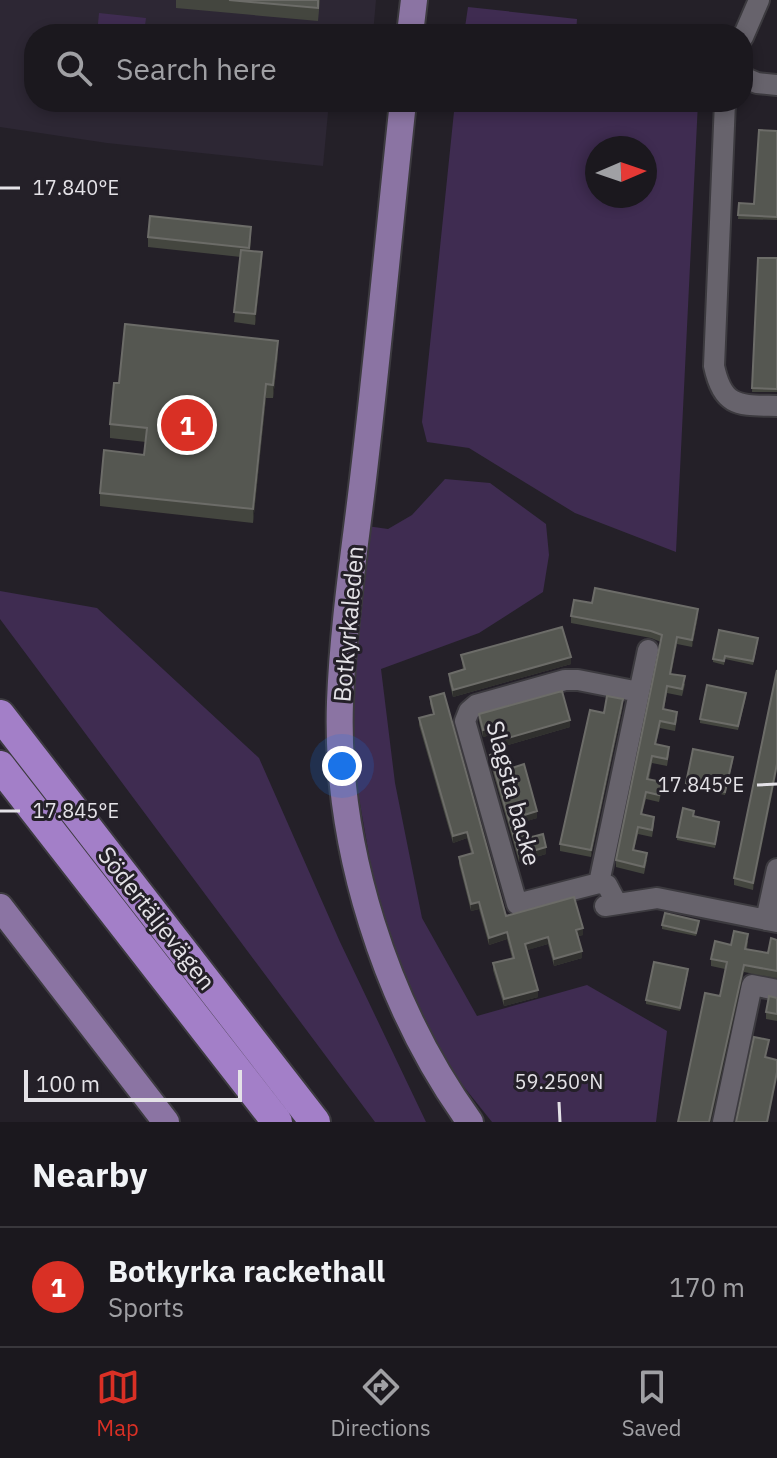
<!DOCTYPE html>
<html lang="en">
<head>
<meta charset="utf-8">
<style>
	body { margin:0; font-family:"IBM Plex Sans",sans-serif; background:#28252b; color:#f1f3f6 }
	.compass { position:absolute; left:585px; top:136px; width:72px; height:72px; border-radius:50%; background:#1b181e; box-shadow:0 4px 12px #0003; rotate:88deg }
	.scale { position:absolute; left:24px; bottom:20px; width:218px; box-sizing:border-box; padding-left:8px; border:4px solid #e4e2e7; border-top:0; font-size:22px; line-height:28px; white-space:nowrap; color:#e4e2e7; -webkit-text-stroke:6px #242028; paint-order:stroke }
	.you { position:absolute; left:342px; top:766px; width:28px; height:28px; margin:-20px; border:6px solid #fff; border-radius:50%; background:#1a73e8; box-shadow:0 0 0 12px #1a73e833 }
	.badge { display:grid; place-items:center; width:52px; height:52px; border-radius:50%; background:#d93025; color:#fff; font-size:26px; font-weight:700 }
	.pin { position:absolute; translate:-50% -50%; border:4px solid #fff; box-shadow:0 2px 8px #0006 }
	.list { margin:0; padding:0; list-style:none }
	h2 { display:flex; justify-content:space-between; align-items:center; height:104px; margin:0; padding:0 32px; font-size:34px }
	h2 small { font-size:26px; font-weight:400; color:#a0a0a4 }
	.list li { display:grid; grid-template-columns:52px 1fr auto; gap:24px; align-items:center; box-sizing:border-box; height:120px; padding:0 32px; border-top:2px solid #39373c }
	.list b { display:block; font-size:30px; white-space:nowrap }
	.list p { margin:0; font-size:26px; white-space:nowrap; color:#a0a0a4 }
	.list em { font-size:26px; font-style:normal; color:#a0a0a4 }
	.icon { flex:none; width:44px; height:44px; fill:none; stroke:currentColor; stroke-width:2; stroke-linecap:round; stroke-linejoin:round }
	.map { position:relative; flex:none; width:777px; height:1122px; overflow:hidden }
	.search { position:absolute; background:#1b181e; box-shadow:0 4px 12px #0003; left:24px; right:24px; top:24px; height:88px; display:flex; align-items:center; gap:20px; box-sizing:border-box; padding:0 28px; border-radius:32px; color:#a0a0a4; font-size:30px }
	.sheet { height:224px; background:#1b181e }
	nav { display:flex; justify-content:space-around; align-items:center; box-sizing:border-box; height:112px; border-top:2px solid #39373c; background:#1b181e; font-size:22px; color:#a0a0a4 }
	nav a { display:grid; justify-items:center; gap:4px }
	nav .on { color:#d93025 }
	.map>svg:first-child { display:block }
	.built { fill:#2d2734 }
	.green { fill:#3f2c51; fill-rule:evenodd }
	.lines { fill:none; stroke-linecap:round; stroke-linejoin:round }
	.minor-casing { stroke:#3c3a3f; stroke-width:24 }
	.major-casing { stroke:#3c3a3f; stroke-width:30 }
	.highway-casing { stroke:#3c3a3f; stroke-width:34 }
	.minor { stroke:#67636c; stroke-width:20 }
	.major { stroke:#8b74a3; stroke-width:26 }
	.highway { stroke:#a37fc8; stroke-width:30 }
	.wall { fill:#44463f }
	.shaded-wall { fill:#30302e }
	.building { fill:#555751; stroke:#6c6c68; stroke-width:2 }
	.ticks { fill:none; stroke:#e4e2e7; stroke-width:3 }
	.labels { text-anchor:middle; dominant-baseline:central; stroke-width:6; stroke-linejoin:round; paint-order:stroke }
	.street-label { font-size:24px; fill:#e4e2e7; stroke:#242028 }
	.ticks-label { font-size:20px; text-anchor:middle; fill:#e4e2e7; stroke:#242028; stroke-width:6; stroke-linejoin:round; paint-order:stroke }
</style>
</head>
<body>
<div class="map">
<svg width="777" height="1122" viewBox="0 0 777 1122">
	<rect width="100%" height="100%" fill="#242028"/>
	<path class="built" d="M0 0H376L373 34H34V102H329L323 166 107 143 0 127Z"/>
	<path class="green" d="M468 7 577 19 576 34H464Z
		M99 13 146 18 144 34H97Z
		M455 102H698L676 552 575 513 469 448 427 442 422 422ZM645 148V196H597V148Z
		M445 479 490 483 546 524 549 555 543 592 479 633 381 669 395 783 422 918 477 1016 587 985 667 1031 656 1122H492L444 1062 393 948 373 878 355 775 351 659 367 526 388 529 412 515Z
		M0 591 97 608 259 758 340 942 426 1122H375L0 619Z"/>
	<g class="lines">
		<defs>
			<path id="minor" d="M743 37 759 0
				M743 77 757 83 777 85
				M725 102 714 366C723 408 739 405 777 406
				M599 883 648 650
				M617 904 607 885 599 883 517 904 465 721 469 711 476 705 565 680H578L639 692
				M605 906 657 898 777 922
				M766 920 777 869
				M723 1122 752 985 777 990"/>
			<path id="major" d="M410 34 414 0
				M403 102C390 222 379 342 365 462 356 542 343 621 340 702 335 846 386 1006 470 1122
				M0 907 166 1122"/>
			<path id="highway" d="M0 715 315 1122
				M0 766 277 1122"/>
		</defs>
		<use href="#minor" class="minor-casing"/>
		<use href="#major" class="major-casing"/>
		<use href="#highway" class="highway-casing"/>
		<use href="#minor" class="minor"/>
		<use href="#major" class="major"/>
		<use href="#highway" class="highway"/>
	</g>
	<path class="wall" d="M176 0H320L318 21 176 8Z
		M777 131V220L738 219 739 203 754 204Z
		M148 237H251L250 251 262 262 255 325 234 322 241 257 148 247Z
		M758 258H777V392H752Z
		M278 355 273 398H266L253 523 100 506V493L144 455 146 442 110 438V424L119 383Z
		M592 603 698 616 692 647 677 644 671 674 685 684 682 696 667 693 664 709 677 719 675 731 660 728 656 744 669 754 667 766 652 763 649 779 662 789 659 802 646 799 642 814 654 824 652 837 638 834 634 850 647 860 644 874 616 867V860L661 642 651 638 571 623V616Z
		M758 641 753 665 725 659 724 665 713 662V659Z
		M461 655 571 664 453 697 449 681V674L463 670Z
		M777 670 753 890 734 885V878Z
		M430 697 506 916 583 935 578 936 582 958 554 966 548 944 527 950 538 997 504 1006 493 970V963L512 958 507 939 489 945 479 909 471 911 459 864V857L471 853 467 838 453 843 419 725V718L433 714 430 704Z
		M746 697 738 730 700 723V719Z
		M623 706 591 857 560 851V844L604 713Z
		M479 714 570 727 498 748 494 734 483 737 479 721Z
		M490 755 509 769 537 818 523 822 528 838 546 854 519 862 490 762Z
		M733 761 725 795 686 787V783Z
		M693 816 719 825 715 848 677 840V837Z
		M699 924 696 936 662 929V925Z
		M777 940V978L744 972 720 996 725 969 711 966V959L731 945 748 941 747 949 768 953Z
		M688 973 680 1011 646 1004V1000Z
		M777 998V1021L766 1019V1012Z"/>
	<path class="shaded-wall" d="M262 252V262L255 325V314Z
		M278 341V355L273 398V385Z
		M266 384V398L253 523V509Z
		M698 609V616L692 647V640Z
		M677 637V644L670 681V674Z
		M571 657V664L453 697V690Z
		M623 699V706L591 857V850Z
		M570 720V727L498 748V741Z
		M494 727V734L483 737V730Z
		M777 764V771L753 890V883Z
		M537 811V818L521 823V816Z
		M467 832V838L453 843V836Z
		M546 847V854L519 862V855Z
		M479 902V909L471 911V904Z
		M583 928V935L576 937V930Z
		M507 932V939L489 945V938Z
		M548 937V944L525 951V944Z
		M582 951V958L554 966V959Z
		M744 965V972L711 1122H709Z
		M538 990V997L504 1006V999Z
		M777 1072V1079L768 1122H767Z"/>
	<path class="building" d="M229 0H318V8Z
		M759 130 777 131V217L738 215 739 203 754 204Z
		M150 216 251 227 249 248 148 237Z
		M241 250 262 252 255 314 234 312Z
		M758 258H777V389L752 388Z
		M125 324 278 341 273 385 266 384 253 509 100 493 104 450 144 455 147 428 110 424 114 383H119Z
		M595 588 698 609 692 640 677 637 670 674 685 676 682 689 667 686 663 709 677 712 675 724 660 721 655 744 669 747 667 759 652 756 647 779 662 782 659 795 646 792 641 814 654 817 652 830 638 827 633 850 647 853 644 867 616 860 662 635 651 631 571 616 574 600 592 603Z
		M562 627 571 657 453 690 449 674 465 669 461 655Z
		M719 630 758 638 753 661 725 656 724 661 713 659Z
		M777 670V764L753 883 734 878Z
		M707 685 746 693 738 726 700 719Z
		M562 691 570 720 498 741 494 727 483 730 479 714Z
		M444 693 506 916 574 897 583 928 576 930 582 951 554 959 548 937 525 944 538 990 504 999 493 963 514 958 507 932 489 938 479 902 471 904 459 857 473 853 467 832 453 836 419 718 434 714 430 697Z
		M607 696 623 699 591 850 560 844 590 710 604 713Z
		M693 749 733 757 725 792 686 783Z
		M503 751 509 769 524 764 537 811 521 816 528 838 543 834 546 847 519 855 490 755Z
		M683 808 694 811 693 816 719 822 715 844 677 837Z
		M665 913 699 921 696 933 662 925Z
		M734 931 748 934 745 949 768 953 771 938 777 940V971L744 965 709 1122H678L705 993 720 996 727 962 711 959 715 941 731 945Z
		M654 962 688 969 680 1008 646 1000Z
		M769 996 777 998V1014L766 1012Z
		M754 1037 769 1040 765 1057 777 1060V1072L767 1122H736Z"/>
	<path class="ticks" d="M0 188H20M757 785 777 784M0 811H20M559 1102 560 1122"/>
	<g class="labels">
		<g class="street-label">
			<text transform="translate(348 624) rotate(-85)">Botkyrkaleden</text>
			<text transform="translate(514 793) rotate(75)">Slagsta backe</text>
			<text transform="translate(157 918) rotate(52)">Södertäljevägen</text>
		</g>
	</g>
	<g class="ticks-label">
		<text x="76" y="195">17.840°E</text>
		<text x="701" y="792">17.845°E</text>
		<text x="76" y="818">17.845°E</text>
		<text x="559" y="1089">59.250°N</text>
	</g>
</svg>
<svg class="compass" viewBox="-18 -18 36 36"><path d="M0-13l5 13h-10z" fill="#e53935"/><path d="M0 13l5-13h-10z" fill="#a0a0a4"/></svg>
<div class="scale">100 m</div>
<div class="you"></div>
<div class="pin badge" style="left:187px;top:425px">1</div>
<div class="search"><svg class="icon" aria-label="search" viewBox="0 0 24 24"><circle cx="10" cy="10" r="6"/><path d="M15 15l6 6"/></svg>Search here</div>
</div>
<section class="sheet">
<h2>Nearby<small></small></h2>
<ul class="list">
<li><span class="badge">1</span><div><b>Botkyrka rackethall</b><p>Sports</p></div><em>170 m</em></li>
</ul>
</section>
<nav>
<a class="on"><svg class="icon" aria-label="map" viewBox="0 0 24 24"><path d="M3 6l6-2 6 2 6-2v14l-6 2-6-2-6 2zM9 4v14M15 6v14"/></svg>Map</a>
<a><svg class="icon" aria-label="directions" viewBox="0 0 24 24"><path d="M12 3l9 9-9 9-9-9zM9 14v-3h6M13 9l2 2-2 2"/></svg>Directions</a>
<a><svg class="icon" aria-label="saved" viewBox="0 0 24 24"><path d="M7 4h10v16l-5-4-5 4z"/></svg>Saved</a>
</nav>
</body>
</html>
